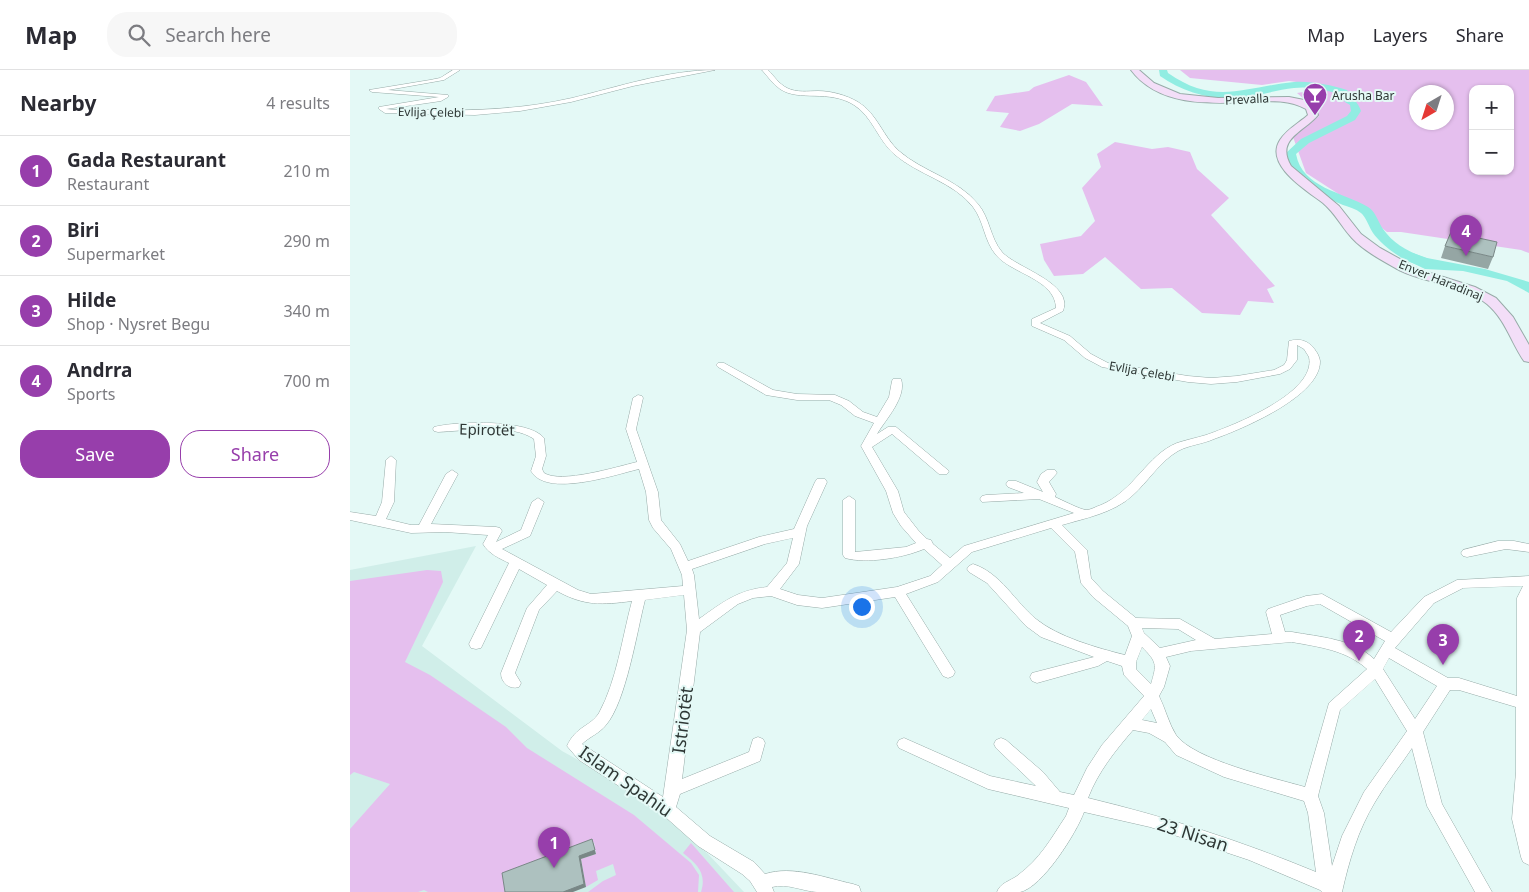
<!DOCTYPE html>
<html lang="en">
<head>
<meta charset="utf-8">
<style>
	body { margin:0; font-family:"Noto Sans",sans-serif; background:#f7f7f7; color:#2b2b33 }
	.controls { position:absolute; right:15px; top:15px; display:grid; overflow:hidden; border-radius:10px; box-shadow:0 1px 4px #0004 }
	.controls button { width:45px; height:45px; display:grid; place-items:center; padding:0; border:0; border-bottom:1px solid #e1e1e2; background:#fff; color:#2b2b33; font:25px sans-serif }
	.compass { position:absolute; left:1059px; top:15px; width:45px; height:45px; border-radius:50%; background:#fff; box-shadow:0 1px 4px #0004; rotate:219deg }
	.you { position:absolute; left:511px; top:536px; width:18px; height:18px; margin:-12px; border:4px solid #fff; border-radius:50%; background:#1a73e8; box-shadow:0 0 0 8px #1a73e833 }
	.badge { display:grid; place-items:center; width:32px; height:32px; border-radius:50%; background:#973eab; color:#fff; font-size:16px; font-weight:700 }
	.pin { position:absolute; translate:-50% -41px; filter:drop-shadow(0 1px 2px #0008) }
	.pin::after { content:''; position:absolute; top:26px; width:18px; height:15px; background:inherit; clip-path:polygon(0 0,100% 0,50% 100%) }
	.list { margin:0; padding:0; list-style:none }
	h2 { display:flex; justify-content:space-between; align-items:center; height:65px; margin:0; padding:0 20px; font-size:21px }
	h2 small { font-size:16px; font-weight:400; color:#7c7c81 }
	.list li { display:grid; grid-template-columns:32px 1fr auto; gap:15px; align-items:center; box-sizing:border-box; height:70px; padding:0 20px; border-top:1px solid #e1e1e2 }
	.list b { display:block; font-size:19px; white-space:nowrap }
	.list p { margin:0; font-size:16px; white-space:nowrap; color:#7c7c81 }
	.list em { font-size:16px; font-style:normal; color:#7c7c81 }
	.actions { display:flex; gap:10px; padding:15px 20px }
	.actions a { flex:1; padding:11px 0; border:1px solid #973eab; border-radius:20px; text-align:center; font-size:18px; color:#973eab }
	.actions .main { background:#973eab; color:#fff }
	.icon { flex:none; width:28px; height:28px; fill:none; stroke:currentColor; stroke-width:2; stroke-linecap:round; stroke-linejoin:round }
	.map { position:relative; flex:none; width:1179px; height:822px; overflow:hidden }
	header { display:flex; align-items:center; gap:30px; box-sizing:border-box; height:70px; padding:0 25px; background:#fff; border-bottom:1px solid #e1e1e2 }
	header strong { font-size:24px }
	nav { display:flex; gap:28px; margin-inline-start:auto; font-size:18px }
	.search { width:350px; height:45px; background:#f7f7f7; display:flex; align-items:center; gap:12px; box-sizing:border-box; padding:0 18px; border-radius:20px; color:#7c7c81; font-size:19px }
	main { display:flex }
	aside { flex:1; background:#fff }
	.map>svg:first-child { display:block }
	.built { fill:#d0eee9 }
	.green { fill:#e5bfee; fill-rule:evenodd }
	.water { fill:#91ede2 }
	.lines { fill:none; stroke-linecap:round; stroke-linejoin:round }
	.river { fill:#91ede2; fill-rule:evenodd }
	.street-casing { stroke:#97aba8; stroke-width:1 }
	.secondary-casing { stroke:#97aba8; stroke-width:2 }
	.street { fill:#fff; fill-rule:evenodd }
	.secondary { fill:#f3def8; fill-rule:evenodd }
	.wall { fill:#95a6a4 }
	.shaded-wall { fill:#798786 }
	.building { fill:#adc1bf; stroke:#798786 }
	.labels { text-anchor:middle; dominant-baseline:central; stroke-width:4; stroke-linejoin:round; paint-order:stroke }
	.far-poi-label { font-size:12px; fill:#2e3735; stroke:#e4f9f6; text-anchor:start }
	.far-street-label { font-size:12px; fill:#2e3735; stroke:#e4f9f6 }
	.street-label { font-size:15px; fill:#2e3735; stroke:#e4f9f6 }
	.near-street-label { font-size:18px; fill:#2e3735; stroke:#e4f9f6 }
</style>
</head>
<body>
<header>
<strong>Map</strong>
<div class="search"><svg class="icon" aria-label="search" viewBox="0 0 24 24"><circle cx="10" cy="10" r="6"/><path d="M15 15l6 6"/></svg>Search here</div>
<nav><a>Map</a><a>Layers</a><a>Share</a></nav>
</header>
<main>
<aside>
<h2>Nearby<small>4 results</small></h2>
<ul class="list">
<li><span class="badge">1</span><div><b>Gada Restaurant</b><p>Restaurant</p></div><em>210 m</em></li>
<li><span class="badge">2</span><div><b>Biri</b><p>Supermarket</p></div><em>290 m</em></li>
<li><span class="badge">3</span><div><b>Hilde</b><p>Shop · Nysret Begu</p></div><em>340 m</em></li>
<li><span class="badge">4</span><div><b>Andrra</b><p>Sports</p></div><em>700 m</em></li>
</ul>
<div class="actions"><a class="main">Save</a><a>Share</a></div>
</aside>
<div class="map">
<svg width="1179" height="822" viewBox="0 0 1179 822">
	<rect width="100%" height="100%" fill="#e4f9f6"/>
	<path class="built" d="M126 476 72 576 212 681 293 726 358 784 394 822H0V500Z"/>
	<path class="green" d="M830 0H1179V183L1171 180 1051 162H1037L987 123 956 103 943 67 969 46 961 35 947 23 984 17 939 11 912 15 840 8ZM1123 19H1160V101H1123ZM1066 22H1096V52H1066Z
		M719 5 736 12 753 36 722 34 689 54 670 61 650 57 659 43 636 41 645 26 679 21 684 17Z
		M765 72 802 79 818 77 840 82 847 99 879 128 861 145 925 216 917 219 924 233 898 231 890 245 852 243 822 218 791 219 755 187 733 204 704 206 694 190 690 174 731 166 745 151 732 118 751 97 747 84Z
		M77 500 91 501 93 512 55 592 80 605 156 657 177 678 284 745 341 793 349 805 348 822H238L253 811 266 805 263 794 246 801 248 810 236 817 231 789 246 784 244 772 155 822H78L74 820 68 822H0V759L40 714 4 702 0 705V511Z
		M341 773 384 822H351C357 803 347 794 333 783Z"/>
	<path class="water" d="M1063 183 1077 188 1135 199 1179 212V223L1157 211 1113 201 1075 199 1050 187Z"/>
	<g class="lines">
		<path class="river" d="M809 0H817L818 3C865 36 894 17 944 12 962 11 980 15 997 20 1002 28 1008 32 1011 41L1005 50 959 73 946 84C952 118 993 122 1018 137 1026 142 1028 152 1033 159 1045 176 1063 184 1082 190L1083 193 1082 196C1063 200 1033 177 1023 163 1019 157 1016 147 1011 143 1006 139 999 137 993 135 969 125 940 112 936 83L951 69 997 46 1001 41 1000 35 995 32 990 24C975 20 960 16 944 18 926 20 908 26 891 28 862 31 833 22 810 6Z"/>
		<defs>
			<path id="street" d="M103 0H110L94 10 38 20 98 25V27L91 31 36 39C49 41 64 40 78 40 126 41 174 39 222 28 268 17 318 0 365 0L283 16 221 32 170 41 125 45 35 43 29 39V37L89 27 22 22 19 20 80 10 90 8Z
				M412 0H418C424 6 429 14 437 18 447 23 458 21 468 21 481 21 496 25 508 32 527 43 533 67 549 81 573 102 608 109 628 134 640 148 640 168 652 182 666 198 724 213 713 241L690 253 720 266 741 284 758 293 838 306 861 308 887 306 924 300 934 295 937 290 939 271C944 270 948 269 954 271 961 273 969 283 970 291 971 326 892 359 864 369 853 374 839 375 828 381 809 392 798 412 782 426 763 443 736 448 712 455L737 480 741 508 753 521 786 548 830 549 865 569 922 564 916 542 918 539 956 526 972 524 1041 562 1074 527 1107 510 1179 506V795L1173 792 1171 787 1162 749 1166 702V637L1109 620H1100L1073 662 1092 734 1142 822H1125L1077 736 1062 678C1050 696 1036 713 1025 732 1008 760 999 791 992 822H972L970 820 899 790 800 757 734 742C727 762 692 818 670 822 663 822 654 822 647 822 650 813 660 811 667 806 691 788 700 770 716 746L719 738 638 719 549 678 547 674 549 670 554 668 640 706 686 716 646 678 644 674 646 670 651 668 656 670 693 702 710 722 724 725 737 698 752 675 794 626 774 605 772 596 757 591 748 596 687 613 682 611 680 607 682 603 744 587 691 567 676 556 637 513 619 502 617 499 619 496 623 494C651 503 665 532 686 549 708 567 747 578 775 585L782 566 778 556 743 527 731 513 725 482 701 458 622 482 588 512 556 524 605 602 603 606 598 608 593 606 545 527 472 538 447 535 421 526 403 528 388 534 350 562 332 709 399 682 403 669 408 667 413 669 415 673 410 691 330 724 326 737 360 766 404 792 415 804C443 795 475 808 503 814L509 816 511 822C497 822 481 822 467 822 452 821 437 813 422 817L424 822H407L400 811 392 804 348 776 312 744 229 690 217 676C226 656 240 657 249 643 267 610 272 568 282 531 252 535 234 536 207 521L189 540 165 603 171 613 169 617C160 620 151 613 151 603L177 538 197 515 169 499 131 578 126 579 121 578 119 574 159 493C149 488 139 484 133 474L138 465 95 462 61 463 0 450V442L26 446 32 432 36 390 41 386 46 390 44 432 36 449 61 455H69L96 404 102 400 108 404 81 454 146 457 150 458 152 461 146 472 171 460 182 432 188 428 194 432 180 466 152 479 228 520 241 524 333 516 332 505 321 479 303 458 299 450 296 422 289 399C264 405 196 428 181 401L186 386 184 369C161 353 115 361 88 362L84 361 83 359 84 357C107 351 179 349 194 368L196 386 192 399 194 403C211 414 266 397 287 392L276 359 283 328 288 325 292 326 293 328 286 359 308 422 311 450 330 474 338 491 409 467 444 459 465 412 467 409H475L477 412 457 456 449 494 430 519 448 525 472 528 547 517 580 506 592 495 574 479C553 488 516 494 495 488L493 485V430L499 426 505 430V482L556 477 566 473 551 456 543 443 536 421 511 376 524 353 505 346 491 335 479 330H447L416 325 368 297 366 295 368 293H374L423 320 447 324 485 325 499 331 513 342 527 347 539 327 542 311 543 309H551C557 327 536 349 527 364L538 357H546L599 401 597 404H589L542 364 522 377 548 421 554 442 568 460 577 469 581 470 583 474 600 488 614 476 724 443 689 429 632 432 630 429 632 426 636 425 674 423 658 417 656 414 658 411H666L693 422 687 412 691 404 697 400H705L707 403 699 412 706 424 705 427C712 430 729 439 736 440 741 440 747 436 751 435 784 421 797 385 827 373 836 370 846 368 856 365 882 356 967 323 959 287L954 279 947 275V290L940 299 930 304 887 312 861 314 838 312 752 297 735 288 714 270 682 256V249L706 238C705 209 662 204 646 185 634 171 634 151 623 137 604 112 568 105 544 84 528 70 522 46 504 35 479 19 449 32 430 19 423 14 418 7 412 0ZM443 468 437 493 417 517C388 520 373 532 349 549L344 505 342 499 415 474ZM1173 516 1167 528V626L1109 608H1098L1045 578 1084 533 1113 518ZM334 525 337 560 313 727 232 674C239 667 250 663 256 655 276 632 287 561 295 530ZM970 534 1035 571 1024 589C1003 569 970 567 942 562H935L930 545 957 536ZM792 558 828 559 846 570 810 578 794 563ZM942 572C969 577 996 580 1017 599L979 633 955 717C924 708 844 690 826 665 819 654 815 638 809 626L814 617 820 596 816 587 841 581ZM792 577C807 592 807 594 801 614L786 599V592ZM1039 588 1087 616 1065 649 1033 599ZM1025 609 1057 661 1014 722 992 766 982 796 974 743 968 726 990 640ZM801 639 807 653 792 650ZM783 660 799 663 815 672 826 685 874 707 954 731 958 743 966 802C891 771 817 747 738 728 748 702 765 681 783 660Z
				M1148 471H1164L1179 474V482L1156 479 1117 487 1113 486 1111 483 1113 480Z"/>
			<path id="secondary" d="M781 0H789L804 13 830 24 868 28 939 27 954 30 963 35 968 45C954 62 925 69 941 96L989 136 1011 164 1030 178 1068 199 1125 217 1146 228 1163 247 1179 275V292L1174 291C1161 272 1155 249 1137 234 1112 214 1077 214 1049 200 1033 191 1014 181 1002 168 991 156 985 143 973 133 956 120 914 95 930 70 937 59 949 53 958 45L956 39C939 29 918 31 899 32 858 34 808 36 781 0Z"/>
		</defs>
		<use href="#street" class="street-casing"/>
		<use href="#secondary" class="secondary-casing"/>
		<use href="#street" class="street"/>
		<use href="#secondary" class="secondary"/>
	</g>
	<path class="wall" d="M1095 176 1143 187 1138 199 1091 188Z"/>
	<path class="shaded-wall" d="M242 769 246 784 231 789 236 817 223 822H213L229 786Z"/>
	<path class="building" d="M1101 162 1147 172 1143 187 1095 176Z
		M242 769 245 780 229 786 234 814 213 822H155L152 803Z"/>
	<defs>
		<symbol id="bar-pin" viewBox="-11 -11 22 30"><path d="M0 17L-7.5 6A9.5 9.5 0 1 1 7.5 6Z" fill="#973eab" stroke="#e4f9f6"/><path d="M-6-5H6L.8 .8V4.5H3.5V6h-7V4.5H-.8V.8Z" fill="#fff"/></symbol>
	</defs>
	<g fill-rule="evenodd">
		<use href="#bar-pin" x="951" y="11" width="28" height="38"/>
	</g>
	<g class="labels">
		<g class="far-poi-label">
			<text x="982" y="25">Arusha Bar</text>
		</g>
		<g class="far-street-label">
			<text transform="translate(897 29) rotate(-3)">Prevalla</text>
			<text transform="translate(81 42) rotate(1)">Evlija Çelebi</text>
			<text transform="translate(1091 210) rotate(22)">Enver Haradinaj</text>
			<text transform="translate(792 301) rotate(10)">Evlija Çelebi</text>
		</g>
		<g class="street-label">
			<text transform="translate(137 359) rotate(1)">Epirotët</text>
		</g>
		<g class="near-street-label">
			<text transform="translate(332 650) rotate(-83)">Istriotët</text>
			<text transform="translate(276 711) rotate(35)">Islam Spahiu</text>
			<text transform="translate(843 764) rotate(18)">23 Nisan</text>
		</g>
	</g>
</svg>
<div class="controls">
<button>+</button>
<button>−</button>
</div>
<svg class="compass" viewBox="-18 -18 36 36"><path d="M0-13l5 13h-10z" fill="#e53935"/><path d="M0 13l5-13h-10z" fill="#7c7c81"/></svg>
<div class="you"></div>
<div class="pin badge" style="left:204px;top:798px">1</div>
<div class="pin badge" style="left:1009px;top:591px">2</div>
<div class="pin badge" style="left:1093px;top:595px">3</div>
<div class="pin badge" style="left:1116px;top:186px">4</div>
</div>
</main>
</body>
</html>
